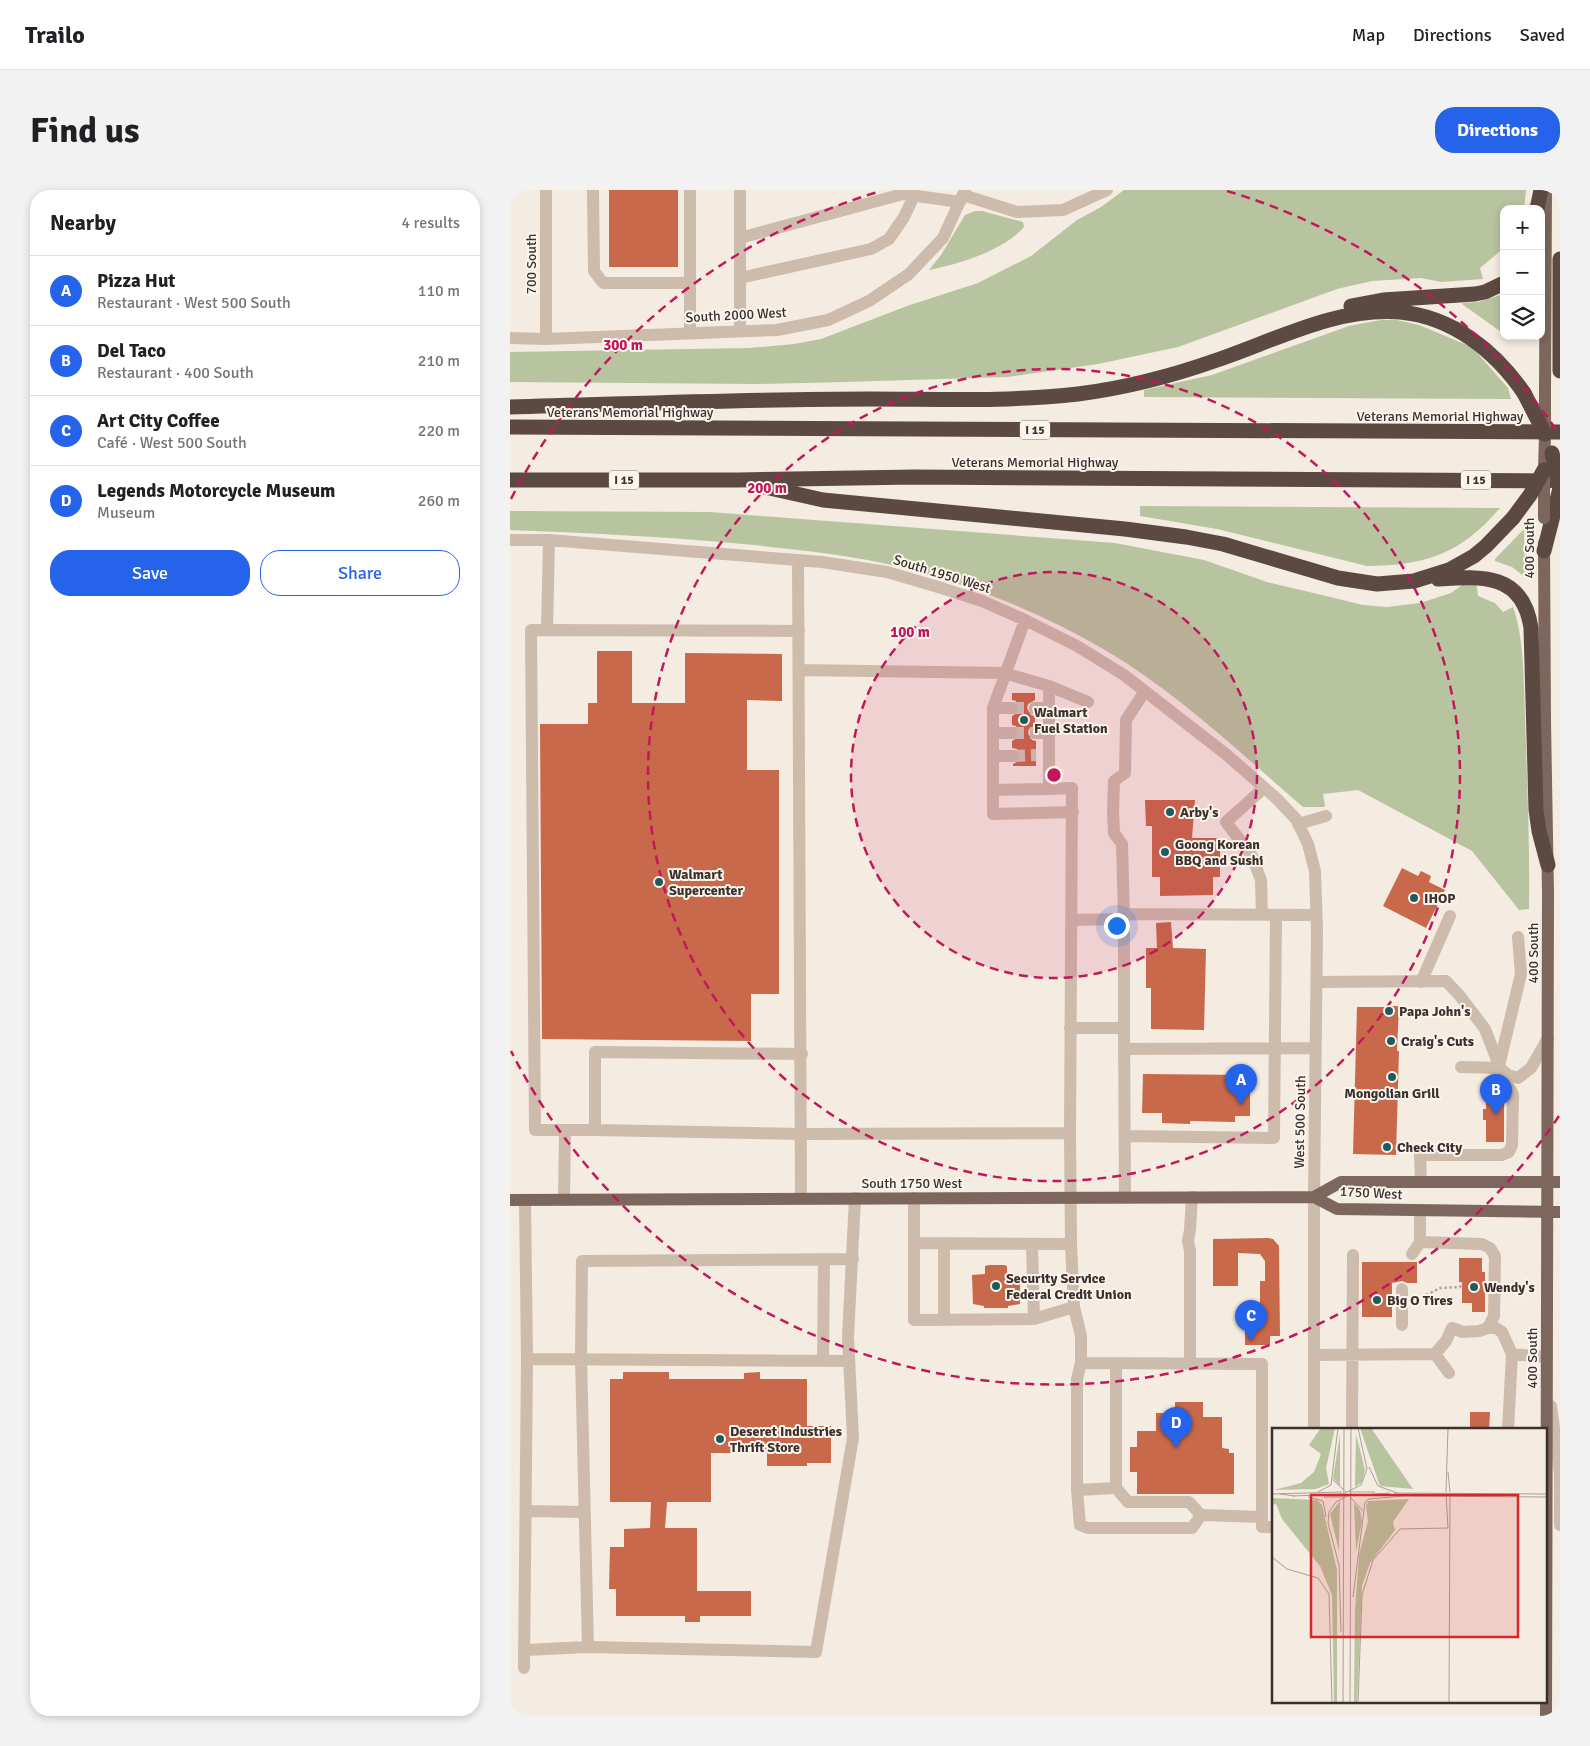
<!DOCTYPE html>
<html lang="en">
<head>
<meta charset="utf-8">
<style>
	body { margin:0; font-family:Signika,sans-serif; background:#f2f2f2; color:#202124 }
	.controls { position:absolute; right:15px; top:15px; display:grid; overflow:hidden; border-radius:10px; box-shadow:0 2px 8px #0003 }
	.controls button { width:45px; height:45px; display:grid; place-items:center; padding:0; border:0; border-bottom:1px solid #e0e0e0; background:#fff; color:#202124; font:25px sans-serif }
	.you { position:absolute; left:606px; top:735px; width:18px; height:18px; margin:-12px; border:4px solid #fff; border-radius:50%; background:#1a73e8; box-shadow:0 0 0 8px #1a73e833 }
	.badge { display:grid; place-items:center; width:32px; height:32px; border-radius:50%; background:#2563eb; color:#fff; font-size:16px; font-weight:700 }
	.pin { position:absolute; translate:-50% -41px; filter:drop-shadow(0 1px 2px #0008) }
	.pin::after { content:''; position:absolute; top:26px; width:18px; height:15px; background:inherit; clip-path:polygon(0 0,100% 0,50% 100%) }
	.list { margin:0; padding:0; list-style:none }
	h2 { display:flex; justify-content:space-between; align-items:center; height:65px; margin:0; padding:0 20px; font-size:21px }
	h2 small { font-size:16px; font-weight:400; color:#757577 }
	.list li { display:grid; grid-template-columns:32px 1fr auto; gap:15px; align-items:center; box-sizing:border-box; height:70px; padding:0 20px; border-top:1px solid #e0e0e0 }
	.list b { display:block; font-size:19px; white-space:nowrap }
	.list p { margin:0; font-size:16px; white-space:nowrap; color:#757577 }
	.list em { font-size:16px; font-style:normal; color:#757577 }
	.actions { display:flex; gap:10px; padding:15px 20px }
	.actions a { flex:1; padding:11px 0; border:1px solid #2563eb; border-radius:20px; text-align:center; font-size:18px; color:#2563eb }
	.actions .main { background:#2563eb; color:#fff }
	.icon { flex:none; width:28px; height:28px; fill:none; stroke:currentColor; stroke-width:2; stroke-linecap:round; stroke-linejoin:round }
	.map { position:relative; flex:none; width:1050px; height:1526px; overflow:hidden; border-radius:20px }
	header { display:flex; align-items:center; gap:30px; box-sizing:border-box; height:70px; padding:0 25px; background:#fff; border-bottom:1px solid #e0e0e0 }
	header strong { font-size:24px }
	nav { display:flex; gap:28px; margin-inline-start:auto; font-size:18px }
	.intro { display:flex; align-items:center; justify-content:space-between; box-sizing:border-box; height:120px; padding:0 30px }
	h1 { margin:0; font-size:35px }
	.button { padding:12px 22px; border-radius:20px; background:#2563eb; color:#fff; font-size:18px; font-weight:700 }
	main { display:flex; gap:30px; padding:0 30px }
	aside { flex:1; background:#fff; border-radius:20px; box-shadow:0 2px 8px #0003 }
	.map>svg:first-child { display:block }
	.green { fill:#b8c4a0 }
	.building { fill:#c8694b }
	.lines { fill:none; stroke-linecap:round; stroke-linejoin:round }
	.minor-tunnel { stroke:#cfc6bd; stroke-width:12; stroke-dasharray:12 6; stroke-linecap:butt }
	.path { stroke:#b9a596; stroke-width:2.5; stroke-dasharray:2.5 2.5; stroke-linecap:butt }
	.minor { stroke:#cdbbac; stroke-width:12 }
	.major { stroke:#7d675c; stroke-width:12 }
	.highway { stroke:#5c4a42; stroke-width:15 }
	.major-bridge { stroke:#7d675c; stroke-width:12 }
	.highway-bridge { stroke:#5c4a42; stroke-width:15 }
	.ring { fill:none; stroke:#c2185b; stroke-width:2.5; stroke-dasharray:9 6 }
	.poi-dot { fill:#1f5a5e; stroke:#fbf5ee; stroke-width:2 }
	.labels { text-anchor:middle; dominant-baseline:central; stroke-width:4; stroke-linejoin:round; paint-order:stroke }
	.shield { fill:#fbf5ee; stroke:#756b66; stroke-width:1 }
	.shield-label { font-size:12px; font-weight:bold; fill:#3b302b }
	.street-label { font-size:14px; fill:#3b302b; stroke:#fbf5ee }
	.poi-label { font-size:14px; font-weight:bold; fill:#3b302b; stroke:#fbf5ee; text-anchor:start }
	.inset-road { fill:none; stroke:#aaa098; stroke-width:1 }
	.view { fill:#d62828; fill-opacity:0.15; stroke:#d62828; stroke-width:2.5 }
	.inset-edge { fill:none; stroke:#3b302b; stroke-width:2.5 }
	.centre { fill:#c2185b; stroke:#fbf5ee; stroke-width:2.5 }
	.ring-label { font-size:15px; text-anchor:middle; font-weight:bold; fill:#c2185b; stroke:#fbf5ee; stroke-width:4; stroke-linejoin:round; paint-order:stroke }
</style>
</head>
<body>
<header>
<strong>Trailo</strong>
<nav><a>Map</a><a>Directions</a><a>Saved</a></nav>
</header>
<div class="intro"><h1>Find us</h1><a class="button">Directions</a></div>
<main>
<aside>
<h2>Nearby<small>4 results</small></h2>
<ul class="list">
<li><span class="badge">A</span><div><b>Pizza Hut</b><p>Restaurant · West 500 South</p></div><em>110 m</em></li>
<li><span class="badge">B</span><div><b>Del Taco</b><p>Restaurant · 400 South</p></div><em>210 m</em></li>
<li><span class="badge">C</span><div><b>Art City Coffee</b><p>Café · West 500 South</p></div><em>220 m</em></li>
<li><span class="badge">D</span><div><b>Legends Motorcycle Museum</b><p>Museum</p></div><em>260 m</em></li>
</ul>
<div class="actions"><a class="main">Save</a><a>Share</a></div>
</aside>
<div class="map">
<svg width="1050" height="1526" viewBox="0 0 1050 1526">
	<rect width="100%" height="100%" fill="#f4ebe1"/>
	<path class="green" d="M614 0H1016L1014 19H994V58L970 78 973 89 931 92 911 88 862 91 827 99 668 157 588 174 497 187 334 192 247 194 0 192V162L240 158 284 154 311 149 397 116 468 93 521 66 567 30 591 17Z
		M465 21H472L513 32 514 37C493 61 449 74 419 80L431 65 455 25Z
		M994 104V144L952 114 953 113 968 112Z
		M871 130H887L909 135 962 157 991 190 998 198 1001 209 634 207V200L702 185 839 136Z
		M630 316 990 318C952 363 915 376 857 376L707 339 630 326Z
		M0 321 200 322 605 353 694 370 757 392 812 405 853 415 877 417 910 413 941 403 955 393 966 391 968 406 985 413 993 422 1003 417C1014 446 1014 495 1015 527 1017 591 1020 655 1019 719L1009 720 962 661 848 600 813 604 815 615 814 617H793C729 562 668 503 595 460 527 420 454 392 377 374 333 364 288 360 244 355 163 347 81 343 0 340Z
		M1014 339 1015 387 1002 377 985 371V369Z"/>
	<path class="building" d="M99 0H168V77H99Z
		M87 461H122V513H175V463L272 464V511L237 510V580H269V804H241V851L32 849 30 534H78V513H87Z
		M502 503H525V510L518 514 517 518 521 525 525 526V535L519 539 518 543 522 550 526 551V576H503V574L510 570 511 566 507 559 502 558V551L509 547 510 543 506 536 502 535V526L509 522 510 518 506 511 502 510Z
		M635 610H685L682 648H710V687H703V705L650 706V687H642V636H636Z
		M892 678 908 686 911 681 921 686 919 692 935 700 916 738 873 716Z
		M661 732 663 758 696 759 694 840 641 839V798H636V758H647L646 733Z
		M876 816H889L887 861H889L886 965 843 964 847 817H876Z
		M633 884 740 885V926H725V932L680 931V934L652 933V923H632Z
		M976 901H987V903H993L994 905V952H976V930H973V919H976Z
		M758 1048 763 1049 769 1056 770 1146H760V1155H735V1137H729V1126H735V1120H750V1091H755V1071L750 1064 728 1063V1096H703V1049Z
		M949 1068H972V1082H975V1122H962V1113H952V1092H949Z
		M852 1072H907V1093H897L892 1091 882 1093V1127H852Z
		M479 1075H494L497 1076V1084L510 1085V1114L498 1116V1118H474V1116L463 1114 462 1085 475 1084V1076Z
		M113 1182H159V1189H234V1183L250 1182V1189H297V1236H321V1273H297V1276H257V1263H201V1312H157L155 1338H187V1401H241V1426H190V1432H175V1426H106V1399H99L100 1357H114V1339L140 1338 141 1312H100V1189H113Z
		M665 1212H693V1227H712V1258L719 1259V1263H724V1304H627V1282H620V1257H627V1241H646V1223H665Z
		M960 1222H980L979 1240H960Z"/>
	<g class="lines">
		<path class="minor-tunnel" d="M502 518H525
			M502 543H526
			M503 566 526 565"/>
		<path class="path" d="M916 1105 930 1098 950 1097 952 1092"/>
		<path class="minor" d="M36 0V149
			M83 0 84 81 93 93H180
			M230 0V141
			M453 5 507 22 553 20 597 0
			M230 48 393 4 450 12
			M230 88 361 59 379 49 394 27 404 6
			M180 143V0
			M0 148 36 149 267 140 318 130 359 111 399 84 433 48 455 0
			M0 350H39L312 372 377 382 428 397 472 411 515 430 567 456 614 485 717 565 766 608 786 629 798 654 805 681 807 741 804 1007V1240
			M288 370 291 1009
			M515 430 483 518V624L563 622
			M37 440 39 350
			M289 441 21 440 25 940H85L292 944 560 943 562 598 539 599V496
			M289 480 494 483 539 496 578 512
			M483 518H502
			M525 518H539
			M483 543H502
			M526 543H540
			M483 566H503
			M483 600 539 599
			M788 634 816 626
			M613 724 806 725
			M752 725 751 690 742 666 716 632 754 598
			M614 729 612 654 604 643 603 621 604 591 615 583 616 530 635 501
			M807 792 936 791 950 806 975 839 990 878 998 885 1008 888 1021 878 1038 848
			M911 792 940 726
			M560 838H614V729L561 730
			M614 838 615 1007
			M614 859 806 858
			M951 877 990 878
			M85 940V862L292 864
			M560 943 561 1054 564 1117 571 1146V1173L752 1174V1337H764
			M615 946 764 948 766 725
			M911 991 910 965H992L999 962 1002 955 1003 905C1001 895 991 893 987 884L1011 784 1008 747
			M404 1008V1053L561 1054
			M54 1010 55 941
			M910 1052 972 1054 980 1058 985 1066 984 1126 978 1138
			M404 1053V1130L524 1129 564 1117
			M434 1054V1130
			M522 1054 524 1129
			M902 1064 910 1052V1020
			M343 1069 72 1071 71 1168 78 1457 306 1462 343 1248 338 1147 345 1008
			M892 1135V1099
			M925 1164 939 1183
			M1002 1164 1037 1167
			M804 1165 925 1164 936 1151 942 1138 953 1142 969 1141 978 1138H986L992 1142 1002 1164 998 1240
			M17 1169 339 1171
			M313 1171 314 1069
			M571 1173 567 1189V1300L570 1335 578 1338H682L691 1325 752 1327
			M606 1173V1298L618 1312H679L691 1325
			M680 1173V1061L678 1051 680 1040 682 1007
			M1041 1216 1050 1283V1335
			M842 1240 843 1065
			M567 1300 606 1298
			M16 1321 74 1322
			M15 1460 78 1457
			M14 1478 17 1169 15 1010"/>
		<path class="major" d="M1035 200 1036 0
			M1034 280 1035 244
			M1034 353 1035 532 1038 702 1036 1526
			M804 1007 831 992H1050
			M0 1010 804 1007 827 1019 1050 1022"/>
		<path class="highway" d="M1027 19 1031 0
			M1050 69V181
			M841 116 873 110 965 104 975 102 994 93
			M0 217C120 214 241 209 361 209 430 209 499 212 568 204 615 198 662 186 707 170 766 150 826 117 890 122 943 127 985 161 1014 203
			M0 237 1050 242
			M0 290H228L405 287 1039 291
			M251 296 313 310 615 339 676 347 713 354 828 388 867 394 904 391 939 380 964 366 976 356 1003 328
			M1034 361 1050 298
			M928 389C972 386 1013 383 1021 438L1026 620 1029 641 1038 675"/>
		<path class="major-bridge" d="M1035 200V243
			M1034 280V328"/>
		<path class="highway-bridge" d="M1014 203 1035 244
			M1042 263 1050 298
			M1003 328 1020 305 1034 280"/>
	</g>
	<circle cx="544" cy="585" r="203" fill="#c2185b" fill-opacity=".12"/>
	<g class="ring">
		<circle cx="544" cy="585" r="203"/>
		<circle cx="544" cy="585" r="406"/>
		<path d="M1049 926A609 609 0 0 1 1 861M1 309A609 609 0 0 1 371 1M717 1A609 609 0 0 1 1049 244"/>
	</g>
	<g class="poi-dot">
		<circle cx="514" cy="530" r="5"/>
		<circle cx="660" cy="622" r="5"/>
		<circle cx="655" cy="662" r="5"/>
		<circle cx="149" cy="692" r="5"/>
		<circle cx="904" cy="708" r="5"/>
		<circle cx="879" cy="821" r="5"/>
		<circle cx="881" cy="851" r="5"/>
		<circle cx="882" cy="887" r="5"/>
		<circle cx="877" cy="957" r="5"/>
		<circle cx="486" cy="1096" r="5"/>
		<circle cx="964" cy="1097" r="5"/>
		<circle cx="867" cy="1110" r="5"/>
		<circle cx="210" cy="1249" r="5"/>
	</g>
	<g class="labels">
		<g class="shield">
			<rect x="510" y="230.5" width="30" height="19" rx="4"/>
			<rect x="99" y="280.5" width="30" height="19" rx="4"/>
			<rect x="951" y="280.5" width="30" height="19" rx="4"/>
		</g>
		<g class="shield-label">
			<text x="525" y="240">I 15</text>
			<text x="114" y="290">I 15</text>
			<text x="966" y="290">I 15</text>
		</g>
		<g class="street-label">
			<text transform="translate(21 74) rotate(-90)">700 South</text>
			<text transform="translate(226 125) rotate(-3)">South 2000 West</text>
			<text x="120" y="222">Veterans Memorial Highway</text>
			<text x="930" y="226">Veterans Memorial Highway</text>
			<text x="525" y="272">Veterans Memorial Highway</text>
			<text transform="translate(1019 358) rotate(-90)">400 South</text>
			<text transform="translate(432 384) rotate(17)">South 1950 West</text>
			<text transform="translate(1023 763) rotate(-90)">400 South</text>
			<text transform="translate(790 932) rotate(-89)">West 500 South</text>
			<text x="402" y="993">South 1750 West</text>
			<text transform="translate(861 1003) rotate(3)">1750 West</text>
			<text transform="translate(1022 1168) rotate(-90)">400 South</text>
		</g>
		<g class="poi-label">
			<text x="524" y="522">Walmart<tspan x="524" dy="16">Fuel Station</tspan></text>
			<text x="670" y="622">Arby's</text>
			<text x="665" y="654">Goong Korean<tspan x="665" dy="16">BBQ and Sushi</tspan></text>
			<text x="159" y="684">Walmart<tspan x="159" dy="16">Supercenter</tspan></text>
			<text x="914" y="708">IHOP</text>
			<text x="889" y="821">Papa John's</text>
			<text x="891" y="851">Craig's Cuts</text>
			<text x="882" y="903" text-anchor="middle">Mongolian Grill</text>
			<text x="887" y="957">Check City</text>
			<text x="496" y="1088">Security Service<tspan x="496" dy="16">Federal Credit Union</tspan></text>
			<text x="974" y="1097">Wendy's</text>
			<text x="877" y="1110">Big O Tires</text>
			<text x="220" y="1241">Deseret Industries<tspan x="220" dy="16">Thrift Store</tspan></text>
		</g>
	</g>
	<g transform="translate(762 1238)">
		<rect width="275" height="275" fill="#f4ebe1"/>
		<path d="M49 0H63L54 40 57 56 44 61 2 62 29 55 42 44 49 26 37 17ZM88 0H99L141 61 108 58ZM68 6V58L61 50ZM84 6 93 42 90 54 83 59ZM0 70 45 72 50 77 65 142V275H62L60 167 48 138 10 91 4 76 0 77ZM137 71 121 94 123 102 98 135 90 158 85 275H82L83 182 87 127 96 93 94 78 96 73ZM68 73 67 123 58 86ZM82 75 88 82 90 93 84 124Z" fill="#b8c4a0"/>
		<path class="inset-road" d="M97 39 106 58 125 65M176 44 178 64M60 51 74 64M46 64 59 57 66 0M77 64H103M174 64 176 0M122 65 275 66M0 66 70 64M8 66 23 68M174 66 176 100M21 68 71 66 89 57 95 41 86 0M130 68 275 69M36 69 51 73 54 89M52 69H73M78 69 91 83M0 129 15 141 46 150 57 166 60 275M81 169 93 74 97 71 131 68M69 204 67 137 56 95 57 84 64 74 75 68 118 65M71 275 72 0M78 275 79 0M86 275 90 167 101 132 128 101 176 100M177 275 178 66"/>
		<path class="view" d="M39 67H246V209H39Z"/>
		<rect width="275" height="275" class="inset-edge"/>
	</g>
	<circle cx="544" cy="585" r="8" class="centre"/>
	<g class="ring-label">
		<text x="113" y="160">300 m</text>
		<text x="257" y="303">200 m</text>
		<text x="400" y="447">100 m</text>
	</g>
</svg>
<div class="controls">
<button>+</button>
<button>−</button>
<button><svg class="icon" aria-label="layers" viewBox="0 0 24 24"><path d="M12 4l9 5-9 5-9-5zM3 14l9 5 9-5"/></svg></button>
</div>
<div class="you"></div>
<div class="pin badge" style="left:731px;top:915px">A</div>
<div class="pin badge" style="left:986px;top:925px">B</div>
<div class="pin badge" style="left:741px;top:1151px">C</div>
<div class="pin badge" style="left:666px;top:1258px">D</div>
</div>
</main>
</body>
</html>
